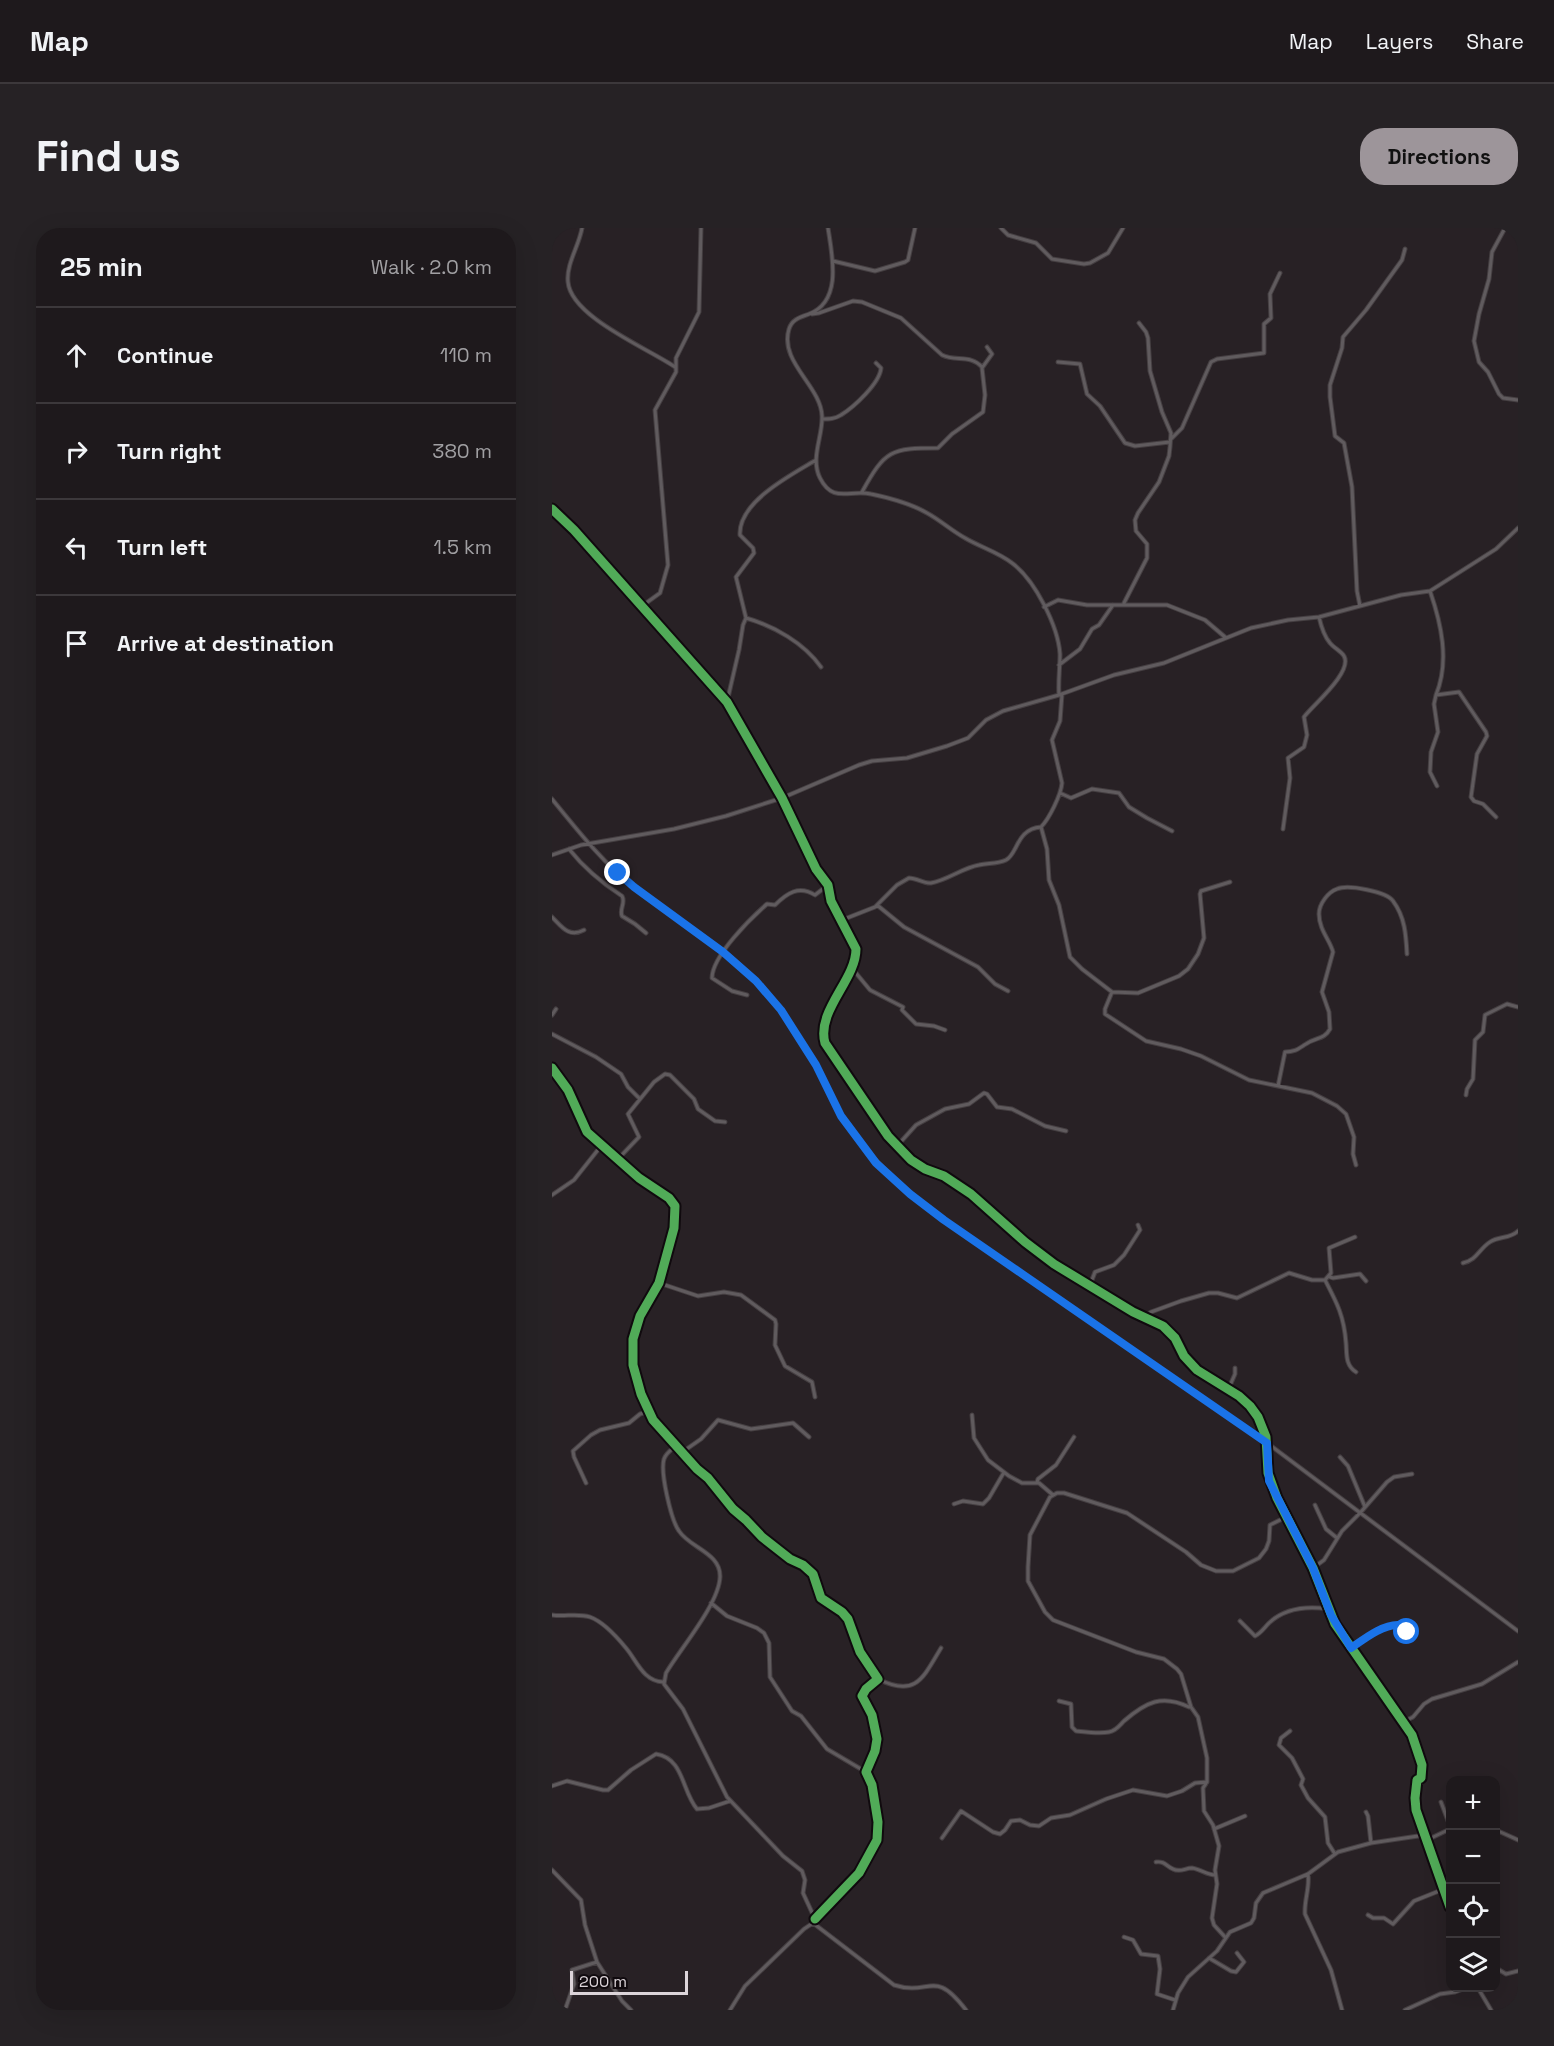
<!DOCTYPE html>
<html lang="en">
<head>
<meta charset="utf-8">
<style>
	body { margin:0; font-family:"Space Grotesk",sans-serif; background:#262225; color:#f1f3f6 }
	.controls { position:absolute; right:18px; bottom:18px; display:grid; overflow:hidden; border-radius:12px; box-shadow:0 6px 24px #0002 }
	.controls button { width:54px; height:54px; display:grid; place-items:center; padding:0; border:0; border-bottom:2px solid #3c383b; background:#1e191c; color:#f1f3f6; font:30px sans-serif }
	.scale { position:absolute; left:18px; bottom:15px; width:118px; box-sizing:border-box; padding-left:6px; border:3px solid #dcd4d9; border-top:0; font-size:16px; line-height:21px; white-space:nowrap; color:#dcd4d9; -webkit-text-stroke:4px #100a0e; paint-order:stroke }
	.stop { position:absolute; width:18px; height:18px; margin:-14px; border:4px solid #1a73e8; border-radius:50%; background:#fff }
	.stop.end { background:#1a73e8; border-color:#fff; box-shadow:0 2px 6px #0008 }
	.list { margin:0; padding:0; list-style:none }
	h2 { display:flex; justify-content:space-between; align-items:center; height:78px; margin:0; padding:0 24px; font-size:26px }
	h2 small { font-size:20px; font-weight:400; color:#a1a0a3 }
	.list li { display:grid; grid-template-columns:39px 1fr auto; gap:18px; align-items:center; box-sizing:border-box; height:96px; padding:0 24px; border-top:2px solid #3c383b }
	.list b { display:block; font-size:22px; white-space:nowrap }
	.list em { font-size:20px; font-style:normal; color:#a1a0a3 }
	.icon { flex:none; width:33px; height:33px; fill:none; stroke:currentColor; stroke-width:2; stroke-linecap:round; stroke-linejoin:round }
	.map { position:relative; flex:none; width:966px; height:1782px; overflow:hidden; border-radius:24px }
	header { display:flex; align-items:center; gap:36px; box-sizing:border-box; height:84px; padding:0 30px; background:#1e191c; border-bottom:2px solid #3c383b }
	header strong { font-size:28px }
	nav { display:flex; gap:33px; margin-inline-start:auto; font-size:21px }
	.intro { display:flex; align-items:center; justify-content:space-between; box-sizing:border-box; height:144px; padding:0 36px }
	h1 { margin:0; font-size:42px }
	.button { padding:15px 27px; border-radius:24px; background:#9d959a; color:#111; font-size:21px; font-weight:700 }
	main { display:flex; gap:36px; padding:0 36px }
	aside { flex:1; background:#1e191c; border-radius:24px; box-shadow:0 6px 24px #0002 }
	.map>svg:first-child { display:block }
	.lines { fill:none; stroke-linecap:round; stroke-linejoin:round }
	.street-casing { stroke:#453f42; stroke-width:5 }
	.street { stroke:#605b5e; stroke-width:3 }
	.cycleway-casing { stroke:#100a0e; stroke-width:13 }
	.cycleway { stroke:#51ab58; stroke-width:9 }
	.route { stroke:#1a73e8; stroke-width:8 }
</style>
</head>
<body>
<header>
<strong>Map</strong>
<nav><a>Map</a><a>Layers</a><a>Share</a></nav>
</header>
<div class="intro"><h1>Find us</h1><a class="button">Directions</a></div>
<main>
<aside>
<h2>25 min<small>Walk · 2.0 km</small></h2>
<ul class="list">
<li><svg class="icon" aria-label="ahead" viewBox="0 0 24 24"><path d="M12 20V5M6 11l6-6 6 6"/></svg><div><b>Continue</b></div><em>110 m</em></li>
<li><svg class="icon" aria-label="right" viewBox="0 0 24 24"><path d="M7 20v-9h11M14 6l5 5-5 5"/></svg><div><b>Turn right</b></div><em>380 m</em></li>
<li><svg class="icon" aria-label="left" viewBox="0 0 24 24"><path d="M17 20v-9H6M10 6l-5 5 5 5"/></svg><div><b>Turn left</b></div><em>1.5 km</em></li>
<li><svg class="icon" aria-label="arrive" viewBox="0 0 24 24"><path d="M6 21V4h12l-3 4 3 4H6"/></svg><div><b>Arrive at destination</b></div></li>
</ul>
</aside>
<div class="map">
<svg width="966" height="1782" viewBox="0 0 966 1782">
	<rect width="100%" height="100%" fill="#282125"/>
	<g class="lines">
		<defs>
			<path id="street" d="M30 0C27 18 14 36 16 54 19 89 97 121 123 139
				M276 0C280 27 291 73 257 86 249 89 240 91 237 101 227 134 269 158 270 188 271 208 258 230 268 250 281 276 298 261 319 266 338 270 358 275 375 285 388 292 400 303 413 310 428 319 446 324 460 335 483 352 506 398 508 426 508 440 506 453 507 467
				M449 0 456 7 484 15 500 31 532 36 538 35 556 25 571 0
				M953 0 940 24 937 51 927 86 922 113 927 134 936 144 947 166 951 170 966 172
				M281 33 323 43 353 34 356 32 363 0
				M260 86 267 85 301 73 310 74 349 90 390 127C404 134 418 126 430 139
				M506 134 528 136 535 166 548 178 573 215 583 218 618 214
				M270 191C277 191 283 191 289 187 302 179 328 155 329 140L324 135
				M619 211 630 200 659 134 665 131 712 125V96L719 90 718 66 728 45
				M310 264C333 222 339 220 386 220L400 206 431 184 433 167 430 140 440 126 435 119
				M0 281 22 302 175 474 230 570 264 641 276 657 279 673 304 721C304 752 264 783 273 815L336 908 359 932 373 941 392 948 419 966 473 1014 502 1036 581 1084 611 1098 623 1110 632 1128 645 1142 687 1168 698 1178 706 1189 714 1209 716 1245 725 1270 761 1340 783 1396 860 1507 870 1537 869 1550 865 1552 863 1570 864 1582 898 1679
				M878 363C889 395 898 433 884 467L907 464 934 504 935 508 925 526 919 569 922 573 931 576 944 589
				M572 375 595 330V316L584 303 583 292 586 285 607 254 617 228 618 219 619 205 610 184 598 143 596 110 594 104 587 95
				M90 378 108 365 116 337 103 182 124 144V130L147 84 149 0
				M808 378 805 363 800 259 792 215 783 208 778 169V157L790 120 791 109 814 82 850 32 853 21
				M492 379 506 372 535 377H615L653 392 673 409
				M194 390C222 398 252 415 269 439
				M507 437 528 421 540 401 547 397 561 377
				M510 466 508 493 500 512 510 555C509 567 497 591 489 599L495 621 497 652 507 677 518 729 530 741 560 764 553 781V786L594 813 629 821 649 828 697 852 760 865 785 878 794 886 802 909 801 926 804 937
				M884 467 882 476 886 504 879 524 878 544 885 558
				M175 474 187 422 191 397 194 390 184 349 202 325 201 320 188 307C186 274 239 247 264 232
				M508 565 519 570 540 561 567 565 577 579 595 590 620 603
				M0 571C26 603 52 636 84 661 125 692 171 717 206 755 228 780 247 808 264 837 273 854 279 874 290 890 317 931 353 962 392 992L715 1215 966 1403
				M731 601 738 550 736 530 752 519 755 507 752 489C761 477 801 444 792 428 789 423 782 420 778 415 772 408 769 398 767 389
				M17 621C32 640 50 655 70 668 74 675 67 681 70 688L83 696 94 705
				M0 627 29 617 122 601 174 588 230 570 307 537 320 533 355 530 395 518 416 510 434 492 451 483 507 467 562 447 612 435 699 400 736 392 767 389 849 367 878 363 944 321 966 300
				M325 677 352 699 426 739 443 756 456 763
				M0 689C10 699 17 710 32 702
				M290 692 323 679 345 657 357 650C365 650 372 656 379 655 396 652 410 640 427 637 436 635 446 636 454 632 466 626 464 601 489 599
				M299 739 318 762 351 779 350 782 364 796 382 798 393 802
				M560 764 586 765 627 748 636 741 646 726 652 710 648 666 649 663 678 654
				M195 767 180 763 160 750C160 728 199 690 215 676L223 677C235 665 247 657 263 667L276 657
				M0 787 4 781
				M0 806 44 829 69 846 76 859 88 871
				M0 840 16 862 35 904 87 950 117 970 123 978 122 1000 107 1055 88 1088 81 1111V1137L89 1166 101 1192 145 1241 156 1250 181 1281 194 1292 210 1309 238 1331 251 1337 261 1346 269 1370 290 1384 296 1391 308 1424 326 1451 314 1461 310 1468 320 1487 325 1511 323 1523 314 1544 320 1557 326 1594 325 1612 307 1645 263 1691
				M726 858 733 824C743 824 746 821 754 816 764 809 772 812 778 801L777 784 770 764 781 724C778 712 767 702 767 686 767 676 776 664 785 661 796 656 835 664 841 673 853 689 854 707 855 726
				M914 867 915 861 921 851 923 812 931 804 933 787 955 776 966 779
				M345 918 364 897 393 881 417 876 432 865 435 866 445 879 460 881 493 898 514 903
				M66 931 87 909 76 886 102 854 113 846 118 847 142 871 146 881 163 893 173 894
				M0 967 22 952 49 918
				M911 1035C925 1032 927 1021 938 1014 947 1008 958 1011 966 1003
				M778 1049 781 1050 808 1046 814 1053
				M773 1052C785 1075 792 1088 794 1115 795 1126 793 1137 804 1144
				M107 1055 146 1068 172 1064 189 1067 223 1092 224 1096 223 1117 233 1138 260 1154 263 1169
				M538 1057 543 1044 562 1037 572 1027 588 1002 586 997
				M592 1089 599 1084 629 1073 657 1065H666L685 1070 737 1045 760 1052H773L779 1045 777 1020 803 1009
				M676 1162 683 1146V1140
				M420 1187 422 1210 436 1232 457 1248 470 1255H487L501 1267
				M124 1218C119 1222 114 1225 112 1231 108 1244 119 1292 127 1303 138 1320 169 1325 168 1349 167 1376 128 1421 114 1445L112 1456 131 1481 175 1569 231 1628 250 1643 253 1652 251 1665 263 1691 261 1695
				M129 1225 149 1211 166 1192 199 1201 241 1195 257 1209
				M788 1229 796 1238 813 1279
				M485 1254 486 1251 504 1237 522 1209
				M34 1255 22 1229 21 1223 39 1207 48 1202 77 1195 88 1186 98 1183
				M402 1276 411 1273 431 1276 437 1270 451 1246
				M763 1277 774 1301 785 1310
				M761 1340 772 1332 790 1303 808 1285 835 1254 842 1249 860 1246
				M159 1375 175 1388 205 1400 212 1405 217 1415 218 1449 240 1483 249 1488 275 1521 314 1544
				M0 1387C12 1389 26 1385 38 1389 52 1394 65 1409 74 1420 85 1433 91 1453 111 1454
				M688 1393 703 1408C709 1405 712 1400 717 1395 733 1380 755 1378 776 1381
				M799 1420C810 1412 828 1398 842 1397 848 1396 851 1400 855 1404
				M326 1451C364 1470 371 1450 389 1420
				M507 1473 519 1476 520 1499 524 1503C534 1504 547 1506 557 1504 564 1503 568 1497 572 1493 594 1474 610 1466 637 1479
				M851 1494 861 1489 872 1476 880 1471 930 1456 966 1434
				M738 1503 729 1510 727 1517 740 1530 751 1551 749 1557 756 1570 773 1589 776 1615 783 1626
				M0 1558 15 1553 51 1562H56L79 1542 104 1526C132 1530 130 1564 145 1581L157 1580 178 1573
				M889 1574 898 1598
				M814 1584 816 1588 819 1615
				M662 1601 693 1588
				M944 1602 966 1612
				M390 1610 409 1583 441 1604 448 1606 453 1602 459 1593 468 1592 478 1597 487 1598 499 1590 518 1587 554 1571 581 1562 615 1568 630 1563 643 1555 655 1554
				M875 1612 898 1601
				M604 1634C613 1633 614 1638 621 1641 628 1645 633 1640 640 1640 648 1641 655 1647 663 1647
				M0 1642 29 1672 33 1697 45 1734 70 1773 79 1782
				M756 1646C758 1660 752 1672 753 1686L779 1742 790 1782
				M816 1687 821 1690H832L841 1696 862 1673 892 1661
				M572 1709 581 1712 589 1726 606 1728 608 1741 605 1766 623 1772
				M673 1709 662 1697 660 1690 665 1656 663 1642 667 1618 661 1597 652 1583 651 1560 655 1554V1530L646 1489 639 1479 629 1446 625 1441 612 1431 584 1424 501 1392 493 1384 476 1353V1339L478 1307 498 1269 505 1265H512L575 1285 634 1324 649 1337 664 1343H681L707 1330 714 1321 717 1313 718 1297 734 1289
				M657 1730 679 1743 684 1744 692 1734 685 1725
				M944 1740 954 1746 966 1743
				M926 1760 939 1782
				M13 1782 22 1756 20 1742 45 1734
				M178 1782 193 1758 252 1701 261 1695 342 1757C379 1769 381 1739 414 1782
				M621 1782 626 1765 636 1749 665 1723 678 1704 699 1695 702 1690 704 1675 711 1665 756 1646 786 1624 819 1615 873 1607
				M853 1782 888 1766 903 1764 914 1760"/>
		</defs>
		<use href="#street" class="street-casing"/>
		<use href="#street" class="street"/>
		<defs>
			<path id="cycleway" d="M0 281 22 302 175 474 230 570 264 641 276 657 279 673 304 721C304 752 264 783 273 815L336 908 359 932 373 941 392 948 419 966 473 1014 502 1036 581 1084 611 1098 623 1110 632 1128 645 1142 687 1168 698 1178 706 1189 714 1209 716 1245 725 1270 761 1340 783 1396 860 1507 870 1537 869 1550 865 1552 863 1570 864 1582 898 1679
				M0 840 16 862 35 904 87 950 117 970 123 978 122 1000 107 1055 88 1088 81 1111V1137L89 1166 101 1192 145 1241 156 1250 181 1281 194 1292 210 1309 238 1331 251 1337 261 1346 269 1370 290 1384 296 1391 308 1424 326 1451 314 1461 310 1468 320 1487 325 1511 323 1523 314 1544 320 1557 326 1594 325 1612 307 1645 263 1691"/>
		</defs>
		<use href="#cycleway" class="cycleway-casing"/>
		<use href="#cycleway" class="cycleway"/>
	</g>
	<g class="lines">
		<path class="route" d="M66 645 82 659 171 724 204 753 229 782 264 837 289 888 324 935 358 966 392 992 715 1215 717 1253 761 1340 779 1387 799 1420C812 1411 831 1396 847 1397L855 1404"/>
	</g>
</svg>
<div class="controls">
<button>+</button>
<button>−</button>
<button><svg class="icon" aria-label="locate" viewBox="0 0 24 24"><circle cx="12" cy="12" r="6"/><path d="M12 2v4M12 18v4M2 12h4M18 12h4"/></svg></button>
<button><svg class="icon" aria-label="layers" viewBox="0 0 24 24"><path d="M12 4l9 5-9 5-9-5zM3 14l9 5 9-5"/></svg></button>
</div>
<div class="scale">200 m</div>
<div class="stop" style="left:855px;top:1404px"></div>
<div class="stop end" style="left:66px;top:645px"></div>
</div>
</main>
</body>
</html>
